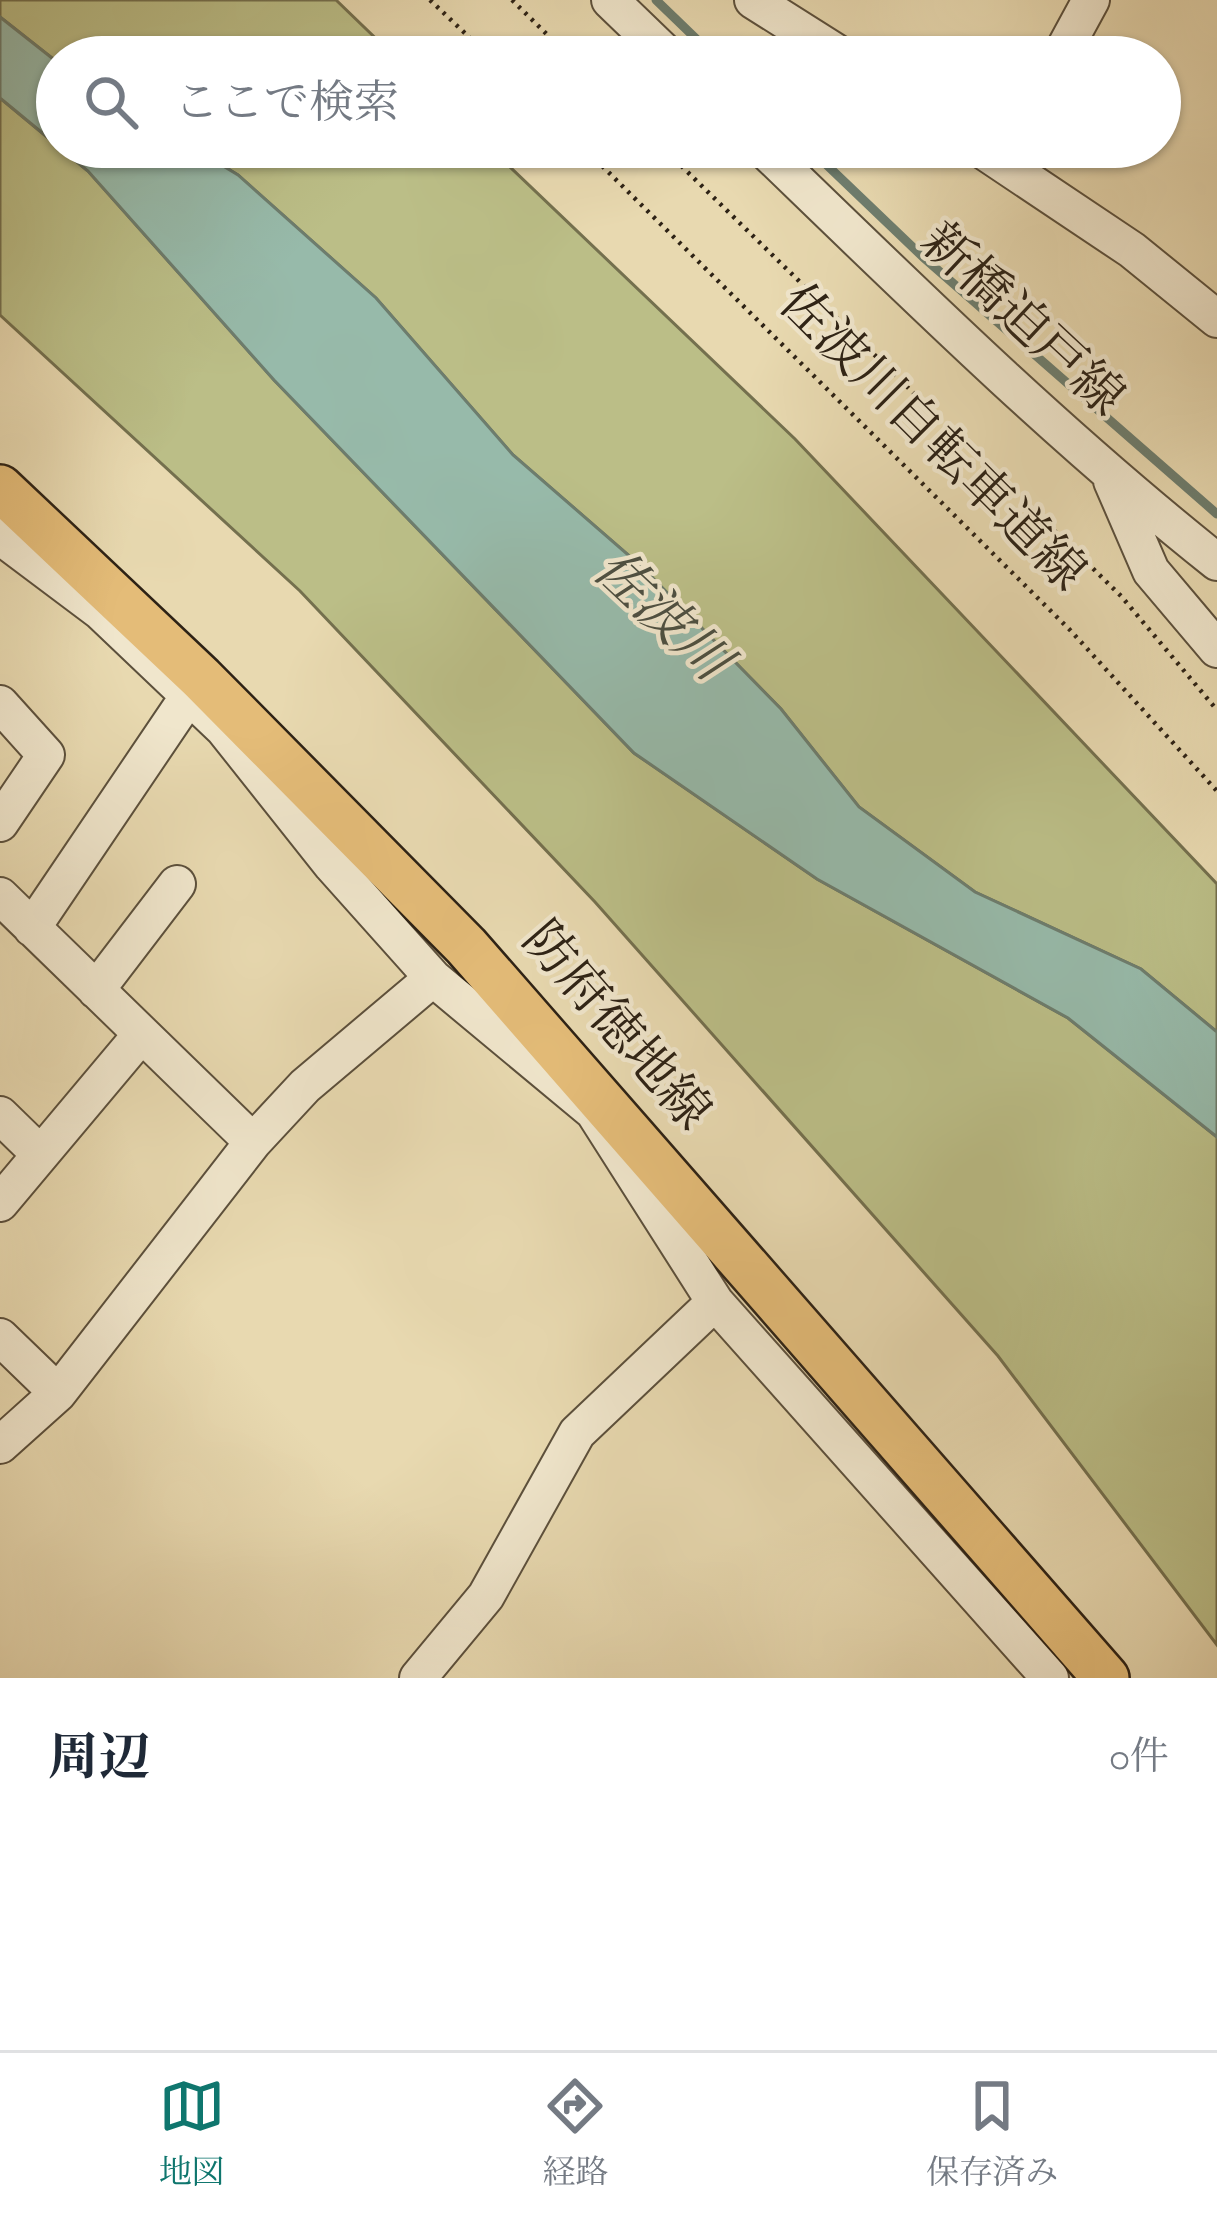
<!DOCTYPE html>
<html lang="ja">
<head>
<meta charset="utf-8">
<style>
	body { margin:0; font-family:"Sorts Mill Goudy","Noto Serif JP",serif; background:#f2f2f3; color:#1f2937 }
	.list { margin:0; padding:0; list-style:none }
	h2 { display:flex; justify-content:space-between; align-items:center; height:156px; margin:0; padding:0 48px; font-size:51px }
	h2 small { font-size:39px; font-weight:400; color:#747a83 }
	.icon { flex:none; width:66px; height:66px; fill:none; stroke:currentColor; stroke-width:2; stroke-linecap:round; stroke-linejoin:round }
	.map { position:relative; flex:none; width:1217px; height:1678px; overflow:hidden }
	.search { position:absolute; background:#fff; box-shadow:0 3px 9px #0004; left:36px; right:36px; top:36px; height:132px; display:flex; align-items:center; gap:30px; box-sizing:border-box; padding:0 42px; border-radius:66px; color:#747a83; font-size:45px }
	.sheet { height:372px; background:#fff }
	nav { display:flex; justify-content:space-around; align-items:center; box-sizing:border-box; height:168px; border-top:3px solid #e0e1e3; background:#fff; font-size:33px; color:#747a83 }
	nav a { display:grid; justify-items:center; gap:6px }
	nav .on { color:#0f766e }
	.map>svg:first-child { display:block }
	.green { fill:#bbbe87; stroke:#74704e; stroke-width:3 }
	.water { fill:#97baaa; stroke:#6d7d6e; stroke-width:3 }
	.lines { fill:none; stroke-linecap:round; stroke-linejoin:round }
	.stream { stroke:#6d7d6e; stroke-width:9 }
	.minor-casing { stroke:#5c503c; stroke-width:40 }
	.major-casing { stroke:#2d2215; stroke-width:50 }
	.path { stroke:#2d2215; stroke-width:4.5; stroke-dasharray:3 6; stroke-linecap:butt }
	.minor { stroke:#f0e6cc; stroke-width:36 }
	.major { stroke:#e4bc78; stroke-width:45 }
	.labels { text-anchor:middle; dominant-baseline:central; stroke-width:9; stroke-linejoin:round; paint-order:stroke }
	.street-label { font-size:51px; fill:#2d2215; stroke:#f0e6cc }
	.water-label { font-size:54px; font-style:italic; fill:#4d5042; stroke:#f0e6cc }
</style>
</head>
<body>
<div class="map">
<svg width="1217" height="1678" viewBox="0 0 1217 1678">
	<rect width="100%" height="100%" fill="#e8d9b0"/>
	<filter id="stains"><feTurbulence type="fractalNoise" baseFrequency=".00167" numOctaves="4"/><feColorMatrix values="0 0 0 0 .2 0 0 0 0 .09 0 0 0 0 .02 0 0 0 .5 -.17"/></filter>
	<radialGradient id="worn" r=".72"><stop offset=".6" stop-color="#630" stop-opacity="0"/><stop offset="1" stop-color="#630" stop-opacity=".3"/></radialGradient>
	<path class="green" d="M0 0H336L395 57H57V62L0 17Z
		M0 98 88 171 274 380 634 753 817 879 1068 1018 1217 1137V1645L998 1356 595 902 300 591 0 315Z
		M192 147H489L795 439 1217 884V1032L1141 969 975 892 859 807 781 709 641 566 513 455 376 298 238 175Z"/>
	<path class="water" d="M0 17 57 62V145L0 98Z
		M59 147H192L238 175 376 298 513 455 641 566 781 709 859 807 975 892 1141 969 1217 1032V1137L1068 1018 817 879 634 753 274 380 88 171Z"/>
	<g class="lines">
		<path class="stream" d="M656 0 715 57
			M808 147 923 257 1217 514"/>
		<defs>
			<path id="minor" d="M610 0 669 57
				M753 0 843 57
				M1060 57 1091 0
				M762 147C910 290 1056 434 1217 562
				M978 147 1132 250 1217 319
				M1112 481 1151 571 1217 649
				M0 536 100 611 224 729 332 865 433 978 594 1112 715 1302 1050 1678
				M0 704 46 755 0 823
				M0 896 253 1142
				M32 928 201 678
				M96 990 177 884
				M0 1115 40 1154
				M0 1203 141 1035
				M0 1337 58 1393
				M0 1445 58 1393 253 1142 305 1086 433 978
				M418 1678 486 1596 577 1433 715 1302"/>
			<path id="major" d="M0 488 201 678 466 946 1106 1678"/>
		</defs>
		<use href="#minor" class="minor-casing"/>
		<use href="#major" class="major-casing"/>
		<path class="path" d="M430 0 490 57
			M512 0 570 57
			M583 147 1070 630 1217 791
			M662 147 1121 596 1217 710"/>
		<use href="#minor" class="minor"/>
		<use href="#major" class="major"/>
	</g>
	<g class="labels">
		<g class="street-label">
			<text transform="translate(1020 322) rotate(43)">新橋迫戸線</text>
			<text transform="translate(930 440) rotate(45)">佐波川自転車道線</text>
			<text transform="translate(614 1028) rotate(49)">防府徳地線</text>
		</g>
		<g class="water-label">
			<text transform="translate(659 618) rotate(43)">佐波川</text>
		</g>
	</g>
	<rect width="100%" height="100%" filter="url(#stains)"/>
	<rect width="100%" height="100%" fill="url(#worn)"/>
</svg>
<div class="search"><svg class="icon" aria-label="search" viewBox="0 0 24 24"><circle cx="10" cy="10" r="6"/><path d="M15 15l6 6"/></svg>ここで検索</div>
</div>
<section class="sheet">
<h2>周辺<small>0件</small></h2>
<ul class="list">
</ul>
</section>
<nav>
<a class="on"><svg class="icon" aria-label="map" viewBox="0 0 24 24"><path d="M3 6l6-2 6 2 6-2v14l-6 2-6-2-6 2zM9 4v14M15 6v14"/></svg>地図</a>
<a><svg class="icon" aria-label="directions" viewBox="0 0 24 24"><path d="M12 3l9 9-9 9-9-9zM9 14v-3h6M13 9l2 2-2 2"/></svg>経路</a>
<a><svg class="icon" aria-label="saved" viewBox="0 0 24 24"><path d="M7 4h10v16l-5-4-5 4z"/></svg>保存済み</a>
</nav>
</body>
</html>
